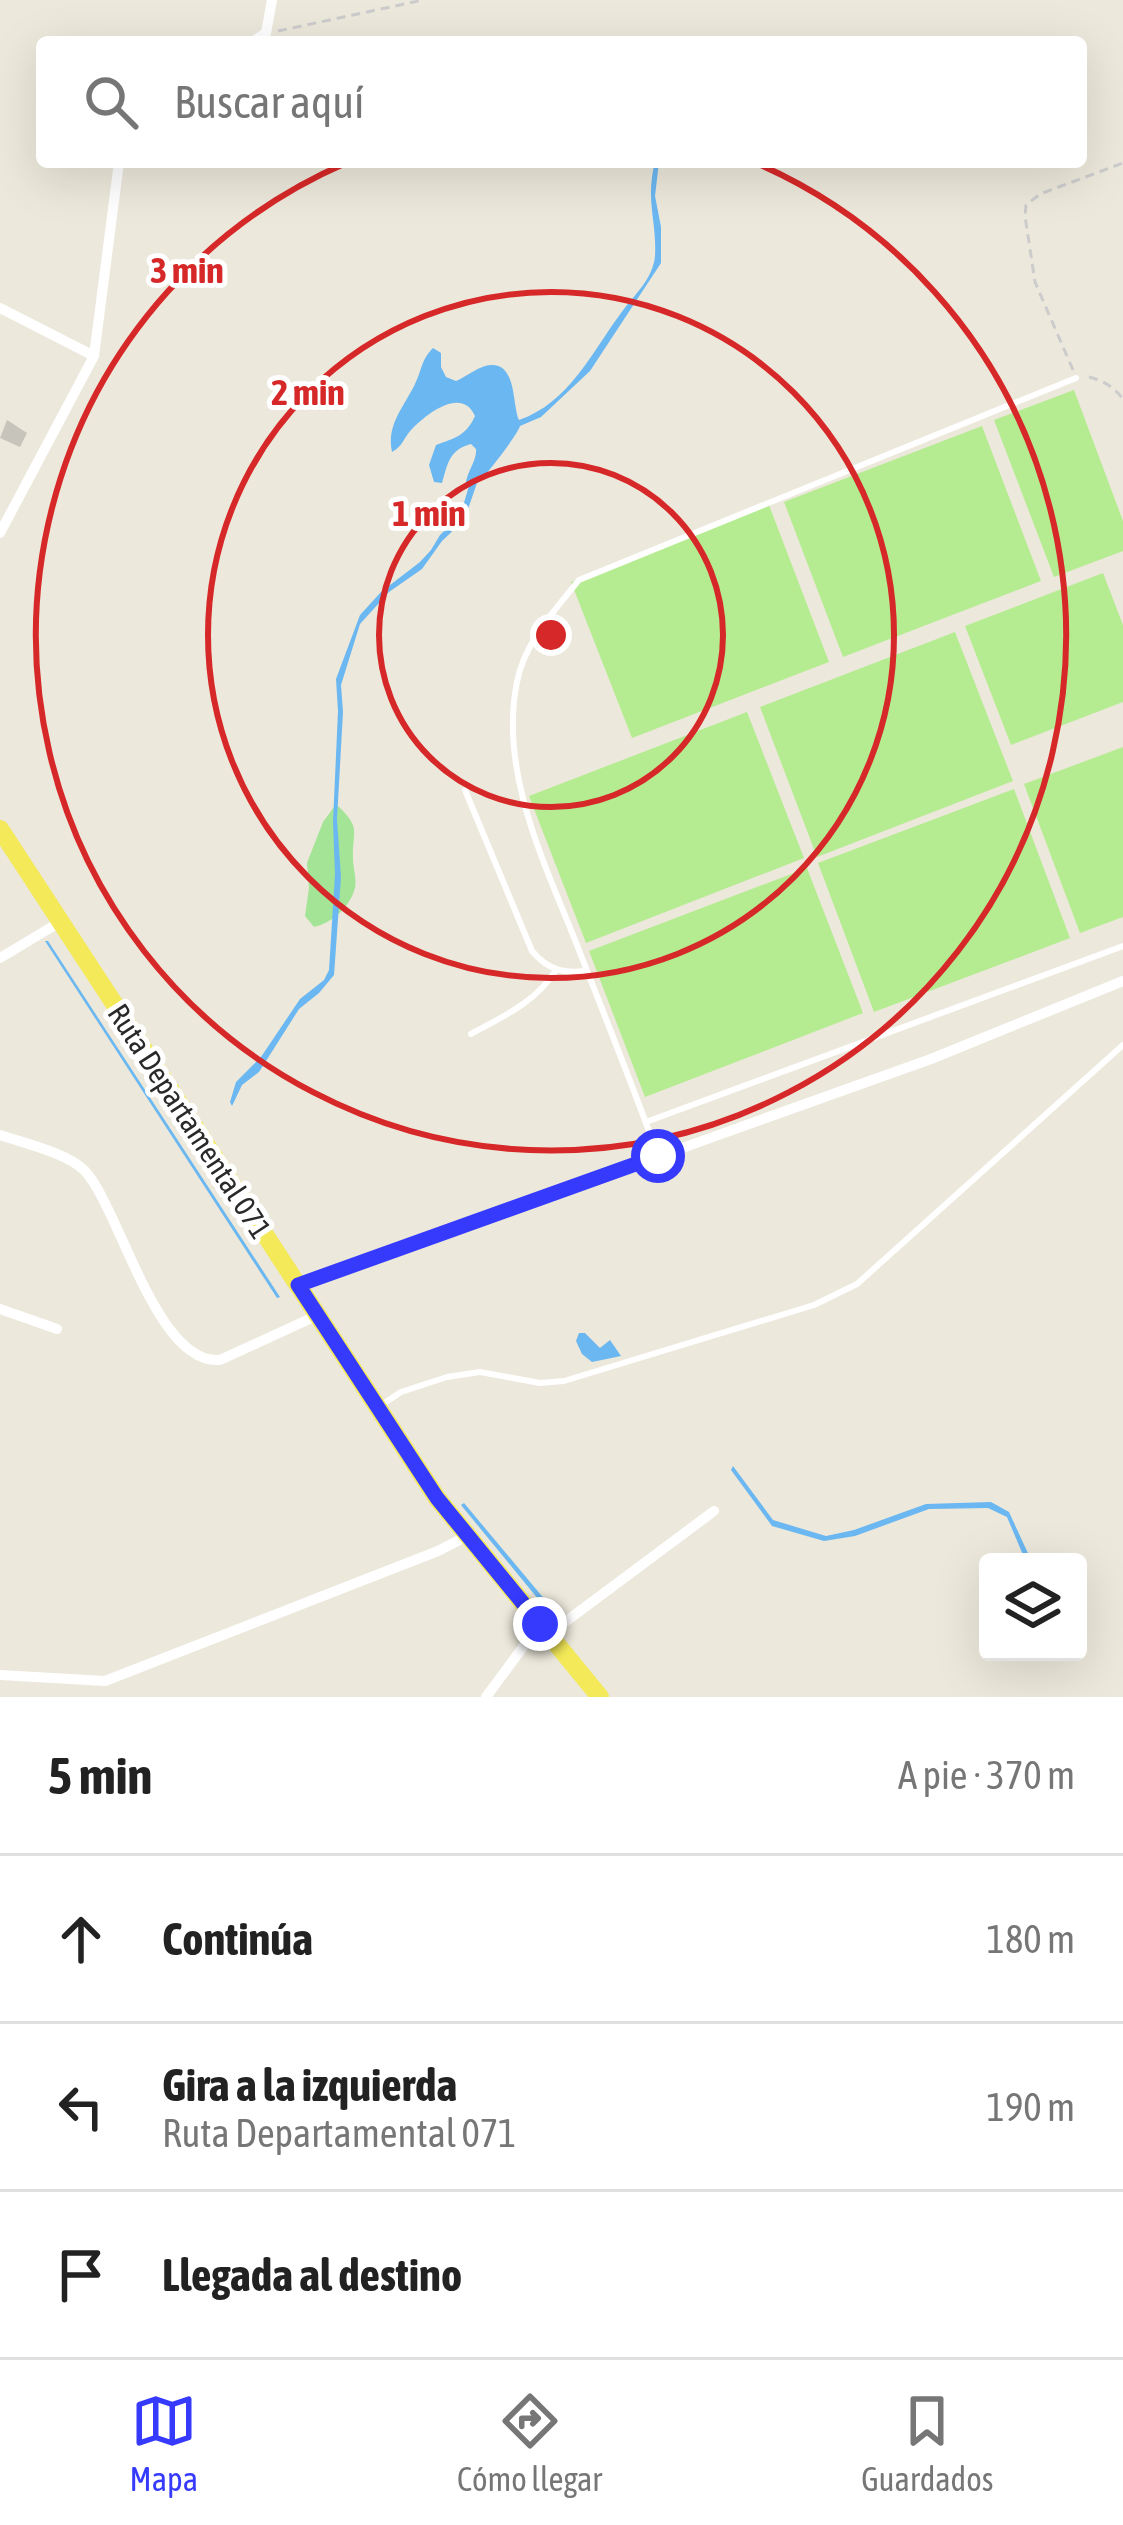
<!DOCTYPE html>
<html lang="es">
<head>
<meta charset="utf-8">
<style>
	body { margin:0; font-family:"Asap Condensed",sans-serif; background:#f2f2f2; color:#222 }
	.controls { position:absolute; right:36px; bottom:36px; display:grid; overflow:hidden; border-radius:12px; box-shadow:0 12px 48px #0002 }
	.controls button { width:108px; height:108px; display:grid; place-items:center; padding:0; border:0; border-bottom:3px solid #e0e0e0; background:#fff; color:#222; font:60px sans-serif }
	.stop { position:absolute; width:36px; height:36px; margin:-27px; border:9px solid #363afd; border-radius:50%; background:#fff }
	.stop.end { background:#363afd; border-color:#fff; box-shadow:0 3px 12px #0008 }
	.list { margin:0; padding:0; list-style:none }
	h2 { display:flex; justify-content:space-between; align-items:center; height:156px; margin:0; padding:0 48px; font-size:51px }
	h2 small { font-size:39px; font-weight:400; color:#767676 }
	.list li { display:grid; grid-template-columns:78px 1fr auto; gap:36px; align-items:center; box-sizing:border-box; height:168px; padding:0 48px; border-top:3px solid #e0e0e0 }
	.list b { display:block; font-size:45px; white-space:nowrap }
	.list p { margin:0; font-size:39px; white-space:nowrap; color:#767676 }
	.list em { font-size:39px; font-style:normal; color:#767676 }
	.icon { flex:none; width:66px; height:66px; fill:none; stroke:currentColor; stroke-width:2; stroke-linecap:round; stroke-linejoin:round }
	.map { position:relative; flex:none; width:1123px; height:1697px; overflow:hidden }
	.search { position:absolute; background:#fff; box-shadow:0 12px 48px #0002; left:36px; right:36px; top:36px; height:132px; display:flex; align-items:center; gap:30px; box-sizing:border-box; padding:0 42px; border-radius:12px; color:#767676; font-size:45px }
	.sheet { height:660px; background:#fff }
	nav { display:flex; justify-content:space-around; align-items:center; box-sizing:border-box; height:168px; border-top:3px solid #e0e0e0; background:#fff; font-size:33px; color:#767676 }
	nav a { display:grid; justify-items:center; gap:6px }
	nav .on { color:#363afd }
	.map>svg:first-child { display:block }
	.green { fill:#a3e496 }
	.pitch { fill:#b6ec91 }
	.water { fill:#6bb7f1 }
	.building { fill:#c7c4bb }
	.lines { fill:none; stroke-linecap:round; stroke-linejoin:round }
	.path { stroke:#ccc; stroke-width:3; stroke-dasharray:9 6; stroke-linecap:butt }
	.lane { stroke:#fff; stroke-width:6 }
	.street { stroke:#fff; stroke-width:10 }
	.primary { stroke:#f3e959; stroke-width:18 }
	.route { stroke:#363afd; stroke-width:15 }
	.ring { fill:none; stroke:#d62828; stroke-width:6 }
	.labels { text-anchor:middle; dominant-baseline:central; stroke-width:10; stroke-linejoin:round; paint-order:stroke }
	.street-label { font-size:30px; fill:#292929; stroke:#fff }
	.centre { fill:#d62828; stroke:#fff; stroke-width:6 }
	.ring-label { font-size:36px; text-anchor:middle; font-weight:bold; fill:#d62828; stroke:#fff; stroke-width:10; stroke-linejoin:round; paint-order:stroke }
</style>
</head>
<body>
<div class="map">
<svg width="1123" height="1697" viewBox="0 0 1123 1697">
	<rect width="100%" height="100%" fill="#ece8db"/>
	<path class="green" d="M338 806C362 829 352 830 353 859 353 868 357 879 355 888 350 907 332 923 314 927L305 916 309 888 307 863 323 822 334 807Z"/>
	<path class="pitch" d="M1074 390 1123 521V551L1054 577 994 420Z
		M982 426 1041 581 843 657 784 502Z
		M769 505 829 662 632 738 571 582Z
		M1103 573 1123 625V702L1011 745 965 626Z
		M955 632 1013 781 817 857 760 707Z
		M747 712 804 858 586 943 529 796Z
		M1123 747V917L1080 933 1024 784Z
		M1014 789 1070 938 874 1012 818 863Z
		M807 868 863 1013 645 1097 589 951Z"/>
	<path class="water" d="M655 162H659L655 196 661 227V263L590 371 541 417 520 426C516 437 486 476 477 483L467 512 460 524 442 541 422 569 389 592 360 624 341 685 343 712 337 819 341 877 334 975 319 993 299 1009 259 1072 242 1085 232 1106 230 1102 236 1082 261 1057 300 999 324 980 329 970 335 874 333 822 338 711 336 679 360 615 381 592 420 562 431 550 440 535 460 516 469 486 466 482C468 470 477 460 476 449L471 444C449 450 448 463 442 483L434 482 429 465 436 445C455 438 466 436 475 416 462 386 426 414 411 430 403 439 403 446 392 452 386 425 404 407 415 384 422 370 421 360 433 348L441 353V367L446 377 456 381C466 377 480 365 491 365 517 364 512 405 519 420 569 403 592 352 621 313 634 295 653 279 655 256 657 221 645 200 655 162Z
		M45 941H48L280 1297 277 1298Z
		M579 1333H585L600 1348 610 1340 621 1356 592 1362 582 1354 576 1341Z
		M733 1466 773 1520 826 1536 854 1530 926 1504 991 1502 1009 1512 1032 1562H1026L1007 1517 988 1508 929 1509 855 1536 824 1541 772 1526 731 1470Z
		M464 1503 556 1613 552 1616 461 1505Z"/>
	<path class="building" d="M7 420 27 433 20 447 0 438Z"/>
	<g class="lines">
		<path class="path" d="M278 31 423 0
			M1073 370 1035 282 1025 216 1026 205 1040 194 1123 163
			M1089 377C1104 381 1114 387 1123 399"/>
		<path class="lane" d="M465 790 532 951C547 969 563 974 586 971
			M471 1034C504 1016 536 1002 556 970
			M646 1122 1123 946
			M658 1156C632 1083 603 1012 575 940 543 860 499 770 517 682 524 643 555 610 579 580L1076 378
			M380 1406 401 1392 447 1377 480 1372 540 1383 564 1381 814 1305 857 1284 1123 1045"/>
		<path class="street" d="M252 42 266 33 272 0
			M0 308 94 356
			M0 533 94 356 119 162
			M0 958 60 922
			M0 1135C23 1143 68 1153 85 1171 120 1209 156 1365 220 1360L318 1315
			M299 1285 931 1059 1123 981
			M0 1309 57 1329
			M549 1634 714 1511
			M0 1675 105 1681 438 1551 467 1536
			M486 1697 540 1624"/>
		<path class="primary" d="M0 829 437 1498 600 1697"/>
	</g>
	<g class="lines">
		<path class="route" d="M540 1624 437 1498 298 1285 658 1156"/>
	</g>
	<g class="ring">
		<circle cx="551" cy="635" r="172"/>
		<circle cx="551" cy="635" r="343"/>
		<path d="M756 163A515 515 0 1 1 346 163"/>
	</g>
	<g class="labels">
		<g class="street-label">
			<text transform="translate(190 1121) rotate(57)">Ruta Departamental 071</text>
		</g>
	</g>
	<circle cx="551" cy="635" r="18" class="centre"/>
	<g class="ring-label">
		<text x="187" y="283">3 min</text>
		<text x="308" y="405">2 min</text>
		<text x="429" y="526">1 min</text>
	</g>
</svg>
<div class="controls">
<button><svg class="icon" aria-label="layers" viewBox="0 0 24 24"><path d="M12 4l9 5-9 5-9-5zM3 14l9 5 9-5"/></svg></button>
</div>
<div class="stop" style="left:658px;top:1156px"></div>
<div class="stop end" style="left:540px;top:1624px"></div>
<div class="search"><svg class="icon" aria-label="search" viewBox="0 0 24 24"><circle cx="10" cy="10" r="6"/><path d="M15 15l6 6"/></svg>Buscar aquí</div>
</div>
<section class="sheet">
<h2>5 min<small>A pie · 370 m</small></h2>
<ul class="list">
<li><svg class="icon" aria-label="ahead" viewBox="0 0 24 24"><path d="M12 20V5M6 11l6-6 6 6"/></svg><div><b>Continúa</b></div><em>180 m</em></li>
<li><svg class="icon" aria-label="left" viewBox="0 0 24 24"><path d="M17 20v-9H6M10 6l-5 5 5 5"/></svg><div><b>Gira a la izquierda</b><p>Ruta Departamental 071</p></div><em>190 m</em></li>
<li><svg class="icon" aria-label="arrive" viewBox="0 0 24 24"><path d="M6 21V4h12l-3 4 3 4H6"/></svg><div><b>Llegada al destino</b></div></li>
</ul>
</section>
<nav>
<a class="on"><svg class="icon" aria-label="map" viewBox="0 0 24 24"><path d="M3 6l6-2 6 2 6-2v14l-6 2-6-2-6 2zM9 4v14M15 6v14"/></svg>Mapa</a>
<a><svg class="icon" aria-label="directions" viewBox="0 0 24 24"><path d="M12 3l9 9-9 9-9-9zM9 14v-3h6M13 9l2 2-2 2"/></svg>Cómo llegar</a>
<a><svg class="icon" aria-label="saved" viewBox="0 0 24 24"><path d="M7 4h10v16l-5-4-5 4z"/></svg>Guardados</a>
</nav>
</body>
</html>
